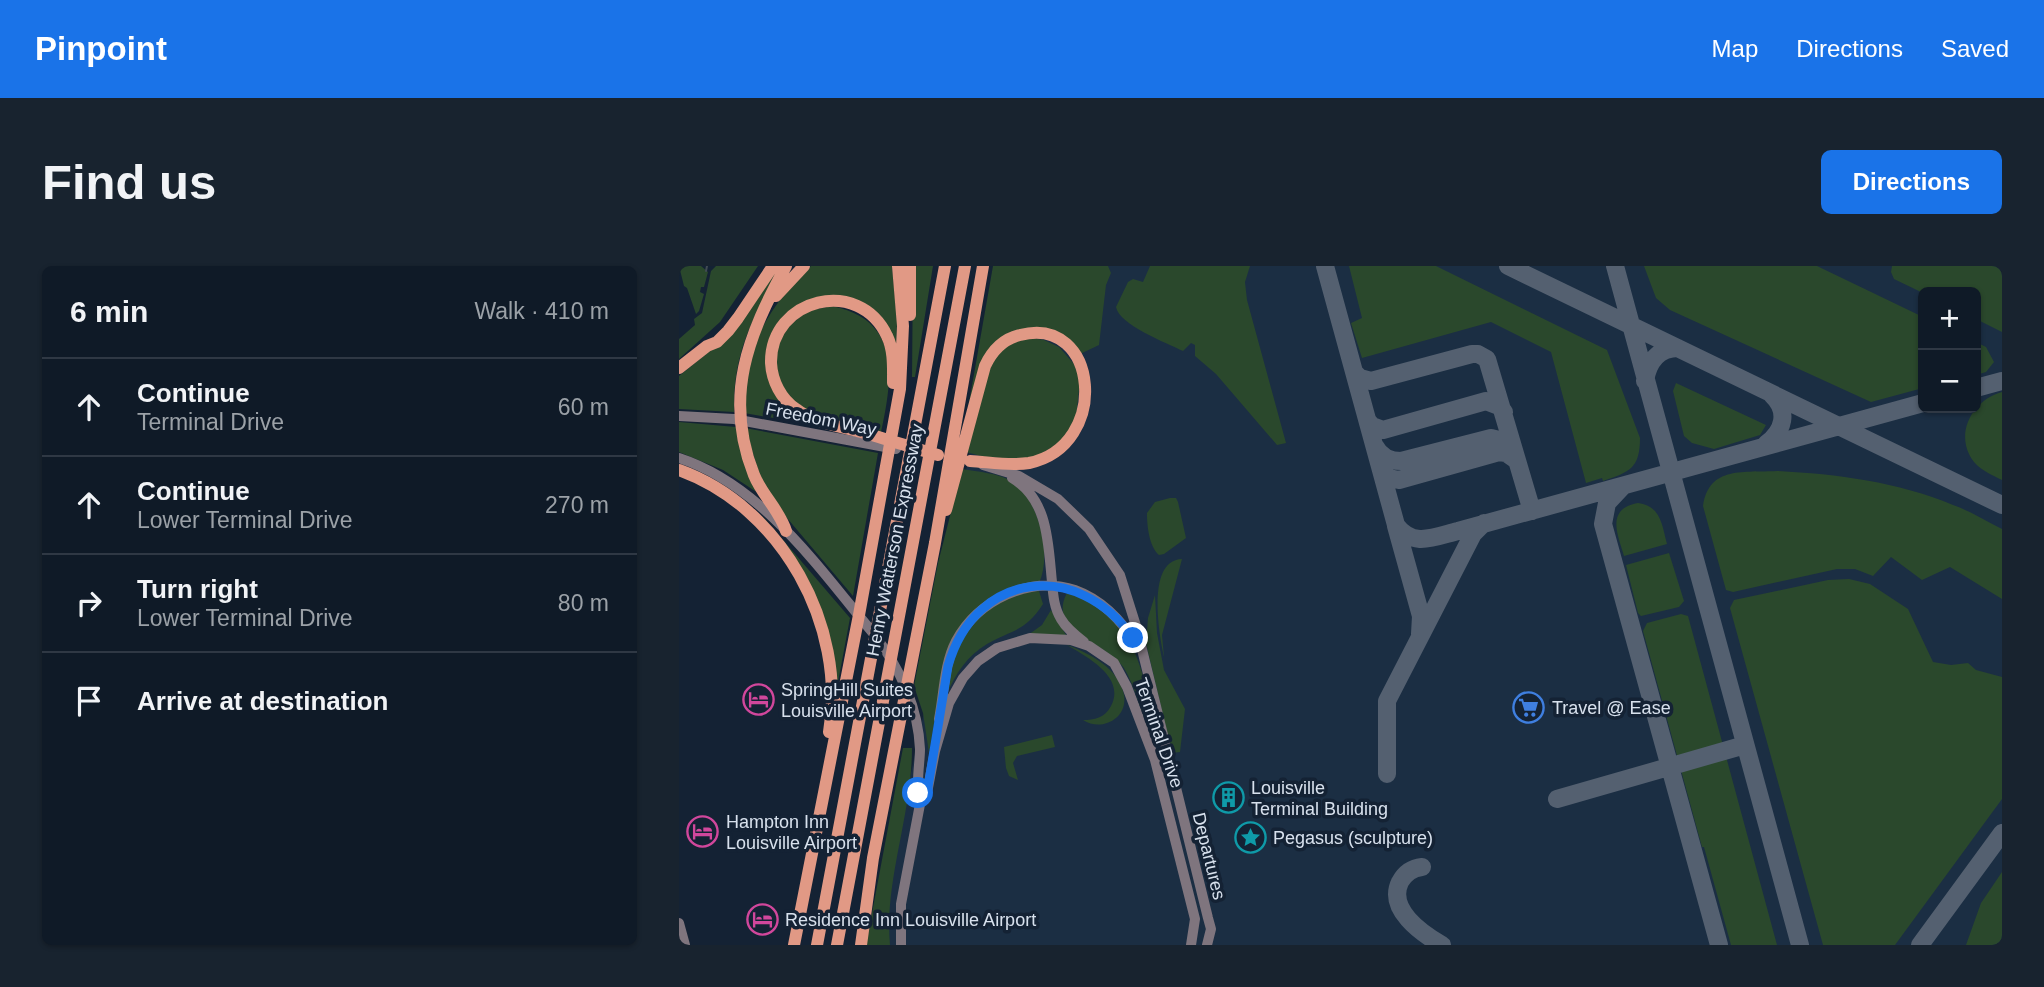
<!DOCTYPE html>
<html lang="en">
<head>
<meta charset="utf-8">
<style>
	body { margin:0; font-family:Helvetica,sans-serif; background:#18232f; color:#f1f3f6 }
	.controls { position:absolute; right:21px; top:21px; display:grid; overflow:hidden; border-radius:10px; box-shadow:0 2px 5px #0004 }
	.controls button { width:63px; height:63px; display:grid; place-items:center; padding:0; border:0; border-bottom:2px solid #2f3844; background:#0f1a27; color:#f1f3f6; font:35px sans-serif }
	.stop { position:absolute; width:21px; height:21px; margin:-16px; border:5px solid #1a73e8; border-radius:50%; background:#fff }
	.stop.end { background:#1a73e8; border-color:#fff; box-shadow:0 2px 7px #0008 }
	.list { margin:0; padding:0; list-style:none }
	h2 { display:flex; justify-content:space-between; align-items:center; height:91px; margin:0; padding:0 28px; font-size:30px }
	h2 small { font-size:23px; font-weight:400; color:#9ba1a7 }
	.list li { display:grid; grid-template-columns:46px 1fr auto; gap:21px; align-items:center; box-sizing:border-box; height:98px; padding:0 28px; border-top:2px solid #2f3844 }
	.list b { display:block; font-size:26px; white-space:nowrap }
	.list p { margin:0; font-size:23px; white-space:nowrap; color:#9ba1a7 }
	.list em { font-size:23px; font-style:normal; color:#9ba1a7 }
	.icon { flex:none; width:38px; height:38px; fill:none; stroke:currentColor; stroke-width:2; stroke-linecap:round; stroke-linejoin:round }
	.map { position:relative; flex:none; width:1323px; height:679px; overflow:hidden; border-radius:10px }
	header { display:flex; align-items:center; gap:42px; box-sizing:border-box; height:98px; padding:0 35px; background:#1a73e8; color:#fff }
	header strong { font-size:33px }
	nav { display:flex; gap:38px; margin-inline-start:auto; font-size:24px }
	.intro { display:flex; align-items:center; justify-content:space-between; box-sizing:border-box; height:168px; padding:0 42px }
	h1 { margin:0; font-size:49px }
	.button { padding:18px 32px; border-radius:10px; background:#1a73e8; color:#fff; font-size:24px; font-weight:700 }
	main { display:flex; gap:42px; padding:0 42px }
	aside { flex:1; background:#0f1a27; border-radius:10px; box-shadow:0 2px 5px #0004 }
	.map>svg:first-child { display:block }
	.built { fill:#1b2e43; fill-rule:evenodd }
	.green { fill:#2a482c }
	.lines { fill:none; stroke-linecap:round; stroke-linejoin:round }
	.stream { stroke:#414b53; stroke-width:2 }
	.taxiway { stroke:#546070; stroke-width:18 }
	.secondary { stroke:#7f757e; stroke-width:10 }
	.motorway { stroke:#e19985; stroke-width:12 }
	.route { stroke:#1a73e8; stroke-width:9 }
	.labels { text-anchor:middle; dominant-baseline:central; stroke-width:7; stroke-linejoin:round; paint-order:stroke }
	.street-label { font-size:18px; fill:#d8e1ed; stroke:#142234 }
	.poi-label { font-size:18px; fill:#d8e1ed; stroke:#142234; text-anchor:start }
</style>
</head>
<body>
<header>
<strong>Pinpoint</strong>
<nav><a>Map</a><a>Directions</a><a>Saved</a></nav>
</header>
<div class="intro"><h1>Find us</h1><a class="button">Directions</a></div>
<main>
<aside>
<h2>6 min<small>Walk · 410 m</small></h2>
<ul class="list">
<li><svg class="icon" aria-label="ahead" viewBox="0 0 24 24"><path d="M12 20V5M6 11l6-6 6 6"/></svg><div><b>Continue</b><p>Terminal Drive</p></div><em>60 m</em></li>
<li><svg class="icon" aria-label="ahead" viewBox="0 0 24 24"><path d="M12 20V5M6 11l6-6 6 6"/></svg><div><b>Continue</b><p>Lower Terminal Drive</p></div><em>270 m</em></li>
<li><svg class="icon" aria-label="right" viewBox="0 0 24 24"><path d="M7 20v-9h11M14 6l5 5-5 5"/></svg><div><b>Turn right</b><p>Lower Terminal Drive</p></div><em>80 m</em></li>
<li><svg class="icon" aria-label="arrive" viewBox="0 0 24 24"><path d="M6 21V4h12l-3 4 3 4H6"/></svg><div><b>Arrive at destination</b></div></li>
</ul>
</aside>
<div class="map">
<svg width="1323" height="679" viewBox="0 0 1323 679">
	<rect width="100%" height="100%" fill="#142234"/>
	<path class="built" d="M322 0H1323V679H195L248 432ZM1244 26H1297V142H1244Z"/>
	<path class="green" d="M0 0H22L29 6 25 21H22L21 26 25 28 20 45 17 48 8 22 5 20Z
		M37 0H79L41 56 0 93V73L16 59 15 53 23 47 32 5Z
		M100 0H102C74 52 54 85 55 146L0 143V110L42 76Z
		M132 0H213L218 53 217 94 215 83 179 37 115 44 88 108 136 159 65 147C67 131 67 113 70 97 79 59 104 26 132 0Z
		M234 0H254L236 111H233Z
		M314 0H429L432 7 427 19 420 79 399 89 366 66 326 71 288 148Z
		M471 0H571L566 16 568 34 607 177 598 179 537 108 516 90V79L512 77 504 85C488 77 440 59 437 41L449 16 454 13 464 16Z
		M670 0H757L928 84 961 172C961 202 951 206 924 215L923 212 907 217 872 86 812 56 683 92 672 57 683 52Z
		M965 0H1138L1244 51V122L1192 136 991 44 977 32Z
		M1213 0H1323V66L1297 53V26L1244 27 1215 13 1212 6Z
		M153 40C222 54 214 111 202 166L123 144 101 119 97 108V84L108 62 128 45Z
		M352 72 365 74 380 81 395 98 401 113 397 153 381 177 351 194 306 191 287 186C294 160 304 97 326 82 334 76 343 74 352 72Z
		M1297 76 1307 81 1315 96 1307 106 1297 109Z
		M997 117 1087 159 1081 169 1035 183 1013 177 1005 170 994 125Z
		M1323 126V214C1313 209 1303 205 1295 196 1274 169 1293 134 1323 126Z
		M0 156 57 161 79 227 44 204 0 186Z
		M66 162 199 187 174 330 86 226Z
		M283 203C299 206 322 207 335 217 361 237 373 289 360 317L311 334 266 394 250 487 244 447 235 420 259 297Z
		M1098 205C1157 208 1219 216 1274 239 1291 245 1307 255 1323 263V333L1271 301 1243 314 1212 291 1194 310 1176 303H1158L1054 326 1047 324 1024 240C1030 199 1066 207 1098 205Z
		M60 231 86 253 171 352 157 427 139 341Z
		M491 232H497L499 236 507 272 485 288 480 289C470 280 468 260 468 247L476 236Z
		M959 237C982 240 983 259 988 278L945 290C939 269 926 243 959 237Z
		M990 287 1005 335 1000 341 962 350 959 347 947 299Z
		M503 293 483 369 485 391C480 369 467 294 503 293Z
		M1170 313 1191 318 1229 343 1254 396 1272 399 1289 397 1297 404 1323 411V533L1216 679H1144L1051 342 1055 334 1149 314Z
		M360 325 364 338C346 366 334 363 308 378 288 390 277 407 268 428 270 414 272 398 278 385 292 352 324 327 360 325Z
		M388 327C458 347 463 406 478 467L469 464C462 444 456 421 445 402 428 376 367 366 388 327Z
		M476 329 478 367 485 404 506 443 501 486 493 487 467 377 469 352Z
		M372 344 387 369H349L363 359Z
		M1002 348 1009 350 1098 679H1052L1025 581H1023L964 365 968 357Z
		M388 379C410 387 440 402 445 429 449 453 422 466 404 454 415 454 426 452 432 440 447 411 408 391 388 379Z
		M373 469 376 481 338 490 334 497 339 514 330 510 327 502 325 481Z
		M224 482H233C233 549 205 615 211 679H187Z
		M1323 606V679H1287L1302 637Z"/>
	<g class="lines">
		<path class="stream" d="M27 5 28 0"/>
		<path class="taxiway" d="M646 0 717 259C734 282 755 271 779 265L1244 137
			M829 0 1323 239
			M936 0 1121 679
			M675 106 681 112 692 115 793 88H799L808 93 853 245
			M966 115C969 96 979 82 999 82
			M1297 122 1323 115
			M689 155 693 160 704 164 807 135 820 140 825 146
			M1087 178C1105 165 1110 145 1093 129
			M696 180C701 190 710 195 722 195L812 172 824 175 835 186
			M703 206 710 212 720 214 820 186 827 187 837 194
			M943 221 928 237 924 258 1040 679
			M717 260 742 350 741 368
			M708 508V435L794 268 805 257
			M878 533 1066 479
			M743 601C733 602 726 607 721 616 708 643 742 667 763 679
			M1241 679 1323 567"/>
		<path class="secondary" d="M0 150 55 153 217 183
			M0 192C83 219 140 302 194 367 221 402 239 439 241 483 241 498 236 520 242 533L222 638V679
			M304 199 340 210 379 233 410 263 441 309 458 363 529 652 532 663 528 679
			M333 212C370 234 369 278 373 316 374 328 375 342 382 353 387 362 396 369 405 376
			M260 453C265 428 265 398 277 375 299 334 351 309 396 324 424 334 444 356 459 381
			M242 533 248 527 256 485 270 437 284 412 299 395 318 382 351 372 392 374 410 380 435 397 448 421 476 494 516 653 512 679
			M0 657 6 679"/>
		<path class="motorway" d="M107 0C69 69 44 131 75 209 83 229 101 245 107 265
			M97 30 125 0
			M231 49V0
			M0 102 28 80 38 76 49 65 59 52 94 0
			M214 117C214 102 215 84 208 70 180 10 91 32 92 97 93 115 102 133 117 143 134 157 161 160 182 166 208 173 234 182 259 189
			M0 204C103 241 168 360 150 466
			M267 244 306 100C313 85 324 73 341 69 420 48 432 180 350 197 331 200 310 196 291 195
			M115 679 180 349 221 123 224 60 219 0
			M138 679 266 0
			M158 679 286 0
			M182 679 194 592 256 277 304 0"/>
	</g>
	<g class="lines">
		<path class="route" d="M239 527 242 533 248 527 269 400C296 305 399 293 454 372"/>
	</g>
	<defs>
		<symbol id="hotel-ring" viewBox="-11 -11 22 22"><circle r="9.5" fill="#142234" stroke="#d1479c" stroke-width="1.5"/><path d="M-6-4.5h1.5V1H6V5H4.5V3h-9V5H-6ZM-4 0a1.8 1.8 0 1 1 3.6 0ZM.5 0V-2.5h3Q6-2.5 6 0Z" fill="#d1479c"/></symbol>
		<symbol id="supermarket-ring" viewBox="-11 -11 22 22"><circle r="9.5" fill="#142234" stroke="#3f7fe0" stroke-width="1.5"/><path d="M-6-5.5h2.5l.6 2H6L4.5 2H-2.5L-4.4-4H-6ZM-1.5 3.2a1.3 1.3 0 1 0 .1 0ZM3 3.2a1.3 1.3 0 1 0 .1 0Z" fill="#3f7fe0"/></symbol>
		<symbol id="building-ring" viewBox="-11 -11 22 22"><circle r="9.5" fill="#142234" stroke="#0f9aa8" stroke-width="1.5"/><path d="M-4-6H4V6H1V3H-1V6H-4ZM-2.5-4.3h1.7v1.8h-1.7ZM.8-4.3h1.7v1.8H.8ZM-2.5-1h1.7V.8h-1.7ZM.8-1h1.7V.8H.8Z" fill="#0f9aa8"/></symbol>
		<symbol id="sight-ring" viewBox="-11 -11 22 22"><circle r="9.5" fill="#142234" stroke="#0f9aa8" stroke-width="1.5"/><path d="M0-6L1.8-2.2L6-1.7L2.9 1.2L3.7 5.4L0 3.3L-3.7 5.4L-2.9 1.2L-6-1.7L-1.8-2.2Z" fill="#0f9aa8"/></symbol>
	</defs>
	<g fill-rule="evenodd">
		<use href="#hotel-ring" x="62" y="416" width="35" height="35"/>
		<use href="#supermarket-ring" x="832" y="424" width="35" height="35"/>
		<use href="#building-ring" x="532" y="514" width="35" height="35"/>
		<use href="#hotel-ring" x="6" y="548" width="35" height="35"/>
		<use href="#sight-ring" x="554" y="554" width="35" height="35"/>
		<use href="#hotel-ring" x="66" y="636" width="35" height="35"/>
	</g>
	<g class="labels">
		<g class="street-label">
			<text transform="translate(142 153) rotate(11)">Freedom Way</text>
			<text transform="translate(216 274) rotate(-79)">Henry Watterson Expressway</text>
			<text transform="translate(480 467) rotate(71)">Terminal Drive</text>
			<text transform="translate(530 590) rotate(76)">Departures</text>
		</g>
		<g class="poi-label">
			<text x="102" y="424">SpringHill Suites<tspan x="102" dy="21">Louisville Airport</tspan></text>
			<text x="873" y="442">Travel @ Ease</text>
			<text x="572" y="522">Louisville<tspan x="572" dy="21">Terminal Building</tspan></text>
			<text x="47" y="556">Hampton Inn<tspan x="47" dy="21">Louisville Airport</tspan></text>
			<text x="594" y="572">Pegasus (sculpture)</text>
			<text x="106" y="654">Residence Inn Louisville Airport</text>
		</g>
	</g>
</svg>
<div class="controls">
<button>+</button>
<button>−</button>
</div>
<div class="stop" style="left:239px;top:527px"></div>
<div class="stop end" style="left:454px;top:372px"></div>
</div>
</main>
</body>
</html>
